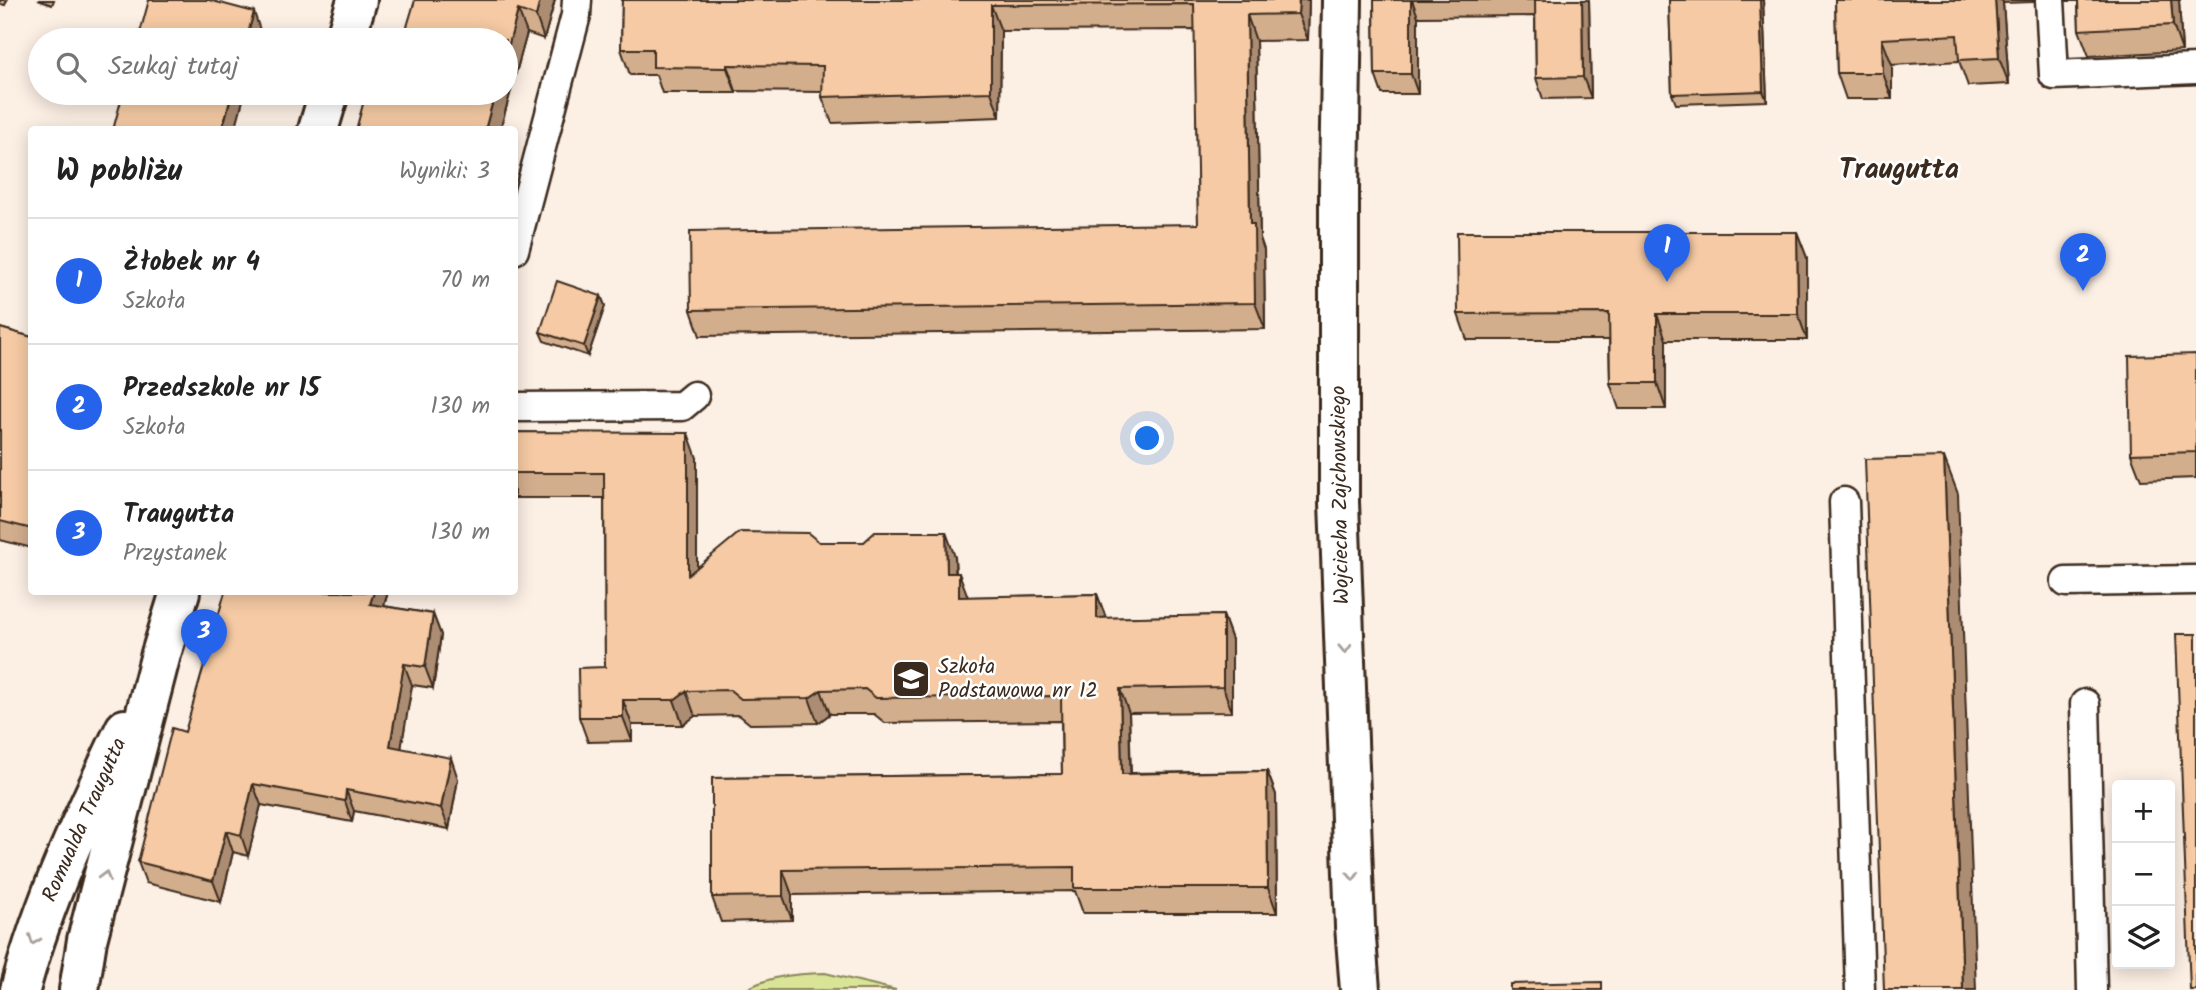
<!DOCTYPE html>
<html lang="pl">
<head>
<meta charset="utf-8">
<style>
	body { margin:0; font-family:Kalam,sans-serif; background:#f2f2f2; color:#222 }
	.controls { position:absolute; right:21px; bottom:21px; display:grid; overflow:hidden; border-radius:7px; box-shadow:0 4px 18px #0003 }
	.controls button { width:63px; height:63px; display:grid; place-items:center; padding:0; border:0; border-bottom:2px solid #e0e0e0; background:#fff; color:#222; font:35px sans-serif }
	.you { position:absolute; left:1148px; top:439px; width:24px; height:24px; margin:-18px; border:5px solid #fff; border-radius:50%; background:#1a73e8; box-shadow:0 0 0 10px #1a73e833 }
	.badge { display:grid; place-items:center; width:46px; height:46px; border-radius:50%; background:#2563eb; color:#fff; font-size:23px; font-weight:700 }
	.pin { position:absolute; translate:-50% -58px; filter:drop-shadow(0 2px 4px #0008) }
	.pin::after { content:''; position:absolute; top:37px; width:24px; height:21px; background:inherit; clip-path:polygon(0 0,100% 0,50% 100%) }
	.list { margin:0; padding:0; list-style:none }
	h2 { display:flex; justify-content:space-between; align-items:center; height:91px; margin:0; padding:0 28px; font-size:30px }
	h2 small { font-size:23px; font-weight:400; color:#767676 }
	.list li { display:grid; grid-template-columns:46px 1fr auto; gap:21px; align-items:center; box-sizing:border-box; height:126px; padding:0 28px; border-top:2px solid #e0e0e0 }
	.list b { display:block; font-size:26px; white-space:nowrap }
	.list p { margin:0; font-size:23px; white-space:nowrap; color:#767676 }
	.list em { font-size:23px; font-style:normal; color:#767676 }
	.icon { flex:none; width:38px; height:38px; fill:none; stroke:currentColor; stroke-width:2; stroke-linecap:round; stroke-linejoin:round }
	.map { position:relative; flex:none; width:2196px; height:990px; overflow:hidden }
	.search { position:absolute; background:#fff; box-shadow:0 4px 18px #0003; left:28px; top:28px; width:490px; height:77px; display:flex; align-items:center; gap:18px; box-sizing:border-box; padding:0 24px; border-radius:38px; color:#767676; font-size:26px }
	.panel { position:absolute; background:#fff; box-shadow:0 4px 18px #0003; left:28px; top:126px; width:490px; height:469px; border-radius:7px }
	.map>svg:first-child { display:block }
	.green { fill:#d9e497; stroke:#8a875a; stroke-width:2 }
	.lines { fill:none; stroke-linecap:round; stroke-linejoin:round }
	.service-casing { stroke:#3b2a1e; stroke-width:33 }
	.minor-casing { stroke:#3b2a1e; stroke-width:44 }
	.service { stroke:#fff; stroke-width:28 }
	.minor { stroke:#fff; stroke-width:38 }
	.wall { fill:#d3ae8d; stroke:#3b2a1e; stroke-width:2 }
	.shaded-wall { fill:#ac8d73; stroke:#3b2a1e; stroke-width:2 }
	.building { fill:#f5caa4; stroke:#3b2a1e; stroke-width:2 }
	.oneway { stroke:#a79f9a }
	.labels { text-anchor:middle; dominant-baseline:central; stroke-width:5; stroke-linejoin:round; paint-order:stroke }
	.street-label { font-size:21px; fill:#3b2a1e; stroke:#fff }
	.poi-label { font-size:21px; fill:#3b2a1e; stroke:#fff; text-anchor:start }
	.district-label { font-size:28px; font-weight:bold; fill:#3b2a1e; stroke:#fff }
</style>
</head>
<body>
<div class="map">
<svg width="2196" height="990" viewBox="0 0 2196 990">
	<rect width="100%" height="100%" fill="#fcefe4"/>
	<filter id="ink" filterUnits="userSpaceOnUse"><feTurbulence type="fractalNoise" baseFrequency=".0143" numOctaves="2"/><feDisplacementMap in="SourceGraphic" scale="14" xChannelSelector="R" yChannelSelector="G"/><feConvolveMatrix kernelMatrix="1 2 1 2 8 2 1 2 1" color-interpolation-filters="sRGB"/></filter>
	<g filter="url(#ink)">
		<path class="green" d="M825 973 896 990H745C771 975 796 974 825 973Z"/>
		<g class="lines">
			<defs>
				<path id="service" d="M2050 0 2054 75 2196 69
					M514 250 576 15 577 0
					M514 407 682 406 694 396
					M1844 502 1860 990
					M2066 582 2196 580
					M2085 704 2092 990"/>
				<path id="minor" d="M1342 0 1339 190V502L1355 926 1360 990
					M345 40 357 0
					M318 130 329 93
					M20 990C44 899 85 813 125 729
					M79 990 87 940 161 654 180 592"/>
			</defs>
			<use href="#service" class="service-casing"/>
			<use href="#minor" class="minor-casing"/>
			<use href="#service" class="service"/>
			<use href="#minor" class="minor"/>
		</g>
		<path class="wall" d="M0 0H7L5 5 0 4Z
			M38 0H54L52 5Z
			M415 0H555L544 39 527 33 500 130H356L506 93Z
			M622 0H1309L1308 40 1256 41 1260 238 1264 250 1265 329 700 336 691 310 1198 224 1195 30 1001 31 1000 117 832 123 822 97V92L736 91V93H662L656 75H630L621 49Z
			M1374 0H1589L1591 98 1543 99 1536 78 1535 16 1418 17V94H1382L1375 74Z
			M1669 0H1763L1767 101 1676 104 1672 94Z
			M1835 0H2034L2033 2 2003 3 2009 84 1968 86 1959 61 1892 65V99H1846L1837 73Z
			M2066 0H2181H2179L2182 51 2089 56 2079 30 2078 1H2067Z
			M1797 232 1807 258V340H1666V409H1619L1610 383 1609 340H1467L1458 314Z
			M601 296 605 306 588 356 544 341 540 332Z
			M0 328 32 337V548L0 540Z
			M2196 354V478L2141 480 2131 454Z
			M514 432 697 458V568L819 542 955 557 956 573 967 597 1097 594 1106 618 1223 615 1232 640V712L1129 713 1131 773 1267 771 1276 795 1277 913H1083L1075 891 792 895V920L721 922 712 897V778L1062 774 1061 721 885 723 874 714H830L818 723 750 724 739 715 695 716 683 725H632V741L588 742 579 717 605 667 604 498H514Z
			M388 592 384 606 433 614 441 635 433 688 412 685 401 748 458 779 449 829 354 811 352 822 261 805 248 856 233 852 221 902 146 883 138 862 185 732Z"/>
		<path class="shaded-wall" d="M540 0H555L544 39 536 16Z
			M1299 0H1309L1308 40 1298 14Z
			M1411 0H1412L1418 17V94L1411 74Z
			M1582 0H1589L1591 98 1583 77Z
			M1760 0H1763L1767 101 1763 91Z
			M1995 0H2002L2003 3 2009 84 1999 58Z
			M2171 0H2179L2182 51 2173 25Z
			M991 5 1001 31 1000 117 991 92Z
			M518 10 527 33 500 130H485L495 93H506V55Z
			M254 12 261 33 259 40H246Z
			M1247 15 1256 41 1260 238 1264 250 1265 329 1255 303 1250 224Z
			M1882 39 1892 65V99L1883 73Z
			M727 65 736 91V93L727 68Z
			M232 93H245L235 130H222Z
			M1797 232 1807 258V340L1798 314Z
			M601 296 605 306 588 356 584 346Z
			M1657 314 1666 340V409L1657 383Z
			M688 433 697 458V600L688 575Z
			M1944 457 1958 494 1976 990H1963Z
			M946 532 955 557 956 597 947 573Z
			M959 573 968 597H959Z
			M374 592H388L378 625 370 604Z
			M1097 594 1106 618H1097Z
			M433 614 441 635 433 688 425 667Z
			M1223 615 1232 640V712L1223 687Z
			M404 664 412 685 398 767 390 746Z
			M1120 689 1129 713 1131 798 1122 774Z
			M821 690 830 714 818 723 809 698Z
			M686 691 695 716 683 725 674 700Z
			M623 700 632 725V741L623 717Z
			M451 758 458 779 449 829 441 808Z
			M1267 771 1276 795 1277 913 1268 888Z
			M253 784 261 805 248 856 241 835Z
			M346 790 354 811 352 822 345 801Z
			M226 831 233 852 221 902 213 881Z
			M783 870 792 895V920L783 896Z"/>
		<path class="building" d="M149 0H209L254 12 246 40H138Z
			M415 0H540L536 16 518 10 506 55V40H403Z
			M622 0H1299L1298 14 1247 15 1250 224H1254L1255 303 691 310 690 231 1198 224 1194 4 991 5V92L822 97 823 66 727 65V68L653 67V49H621Z
			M1374 0H1411V74H1375Z
			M1535 0H1582L1583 77 1536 78Z
			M1669 0H1760L1763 91 1672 94Z
			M1835 0H1995L1999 58 1959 60 1957 35 1882 39 1883 73H1837Z
			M2078 0H2171L2173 25 2079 30Z
			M123 93H232L222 130H113Z
			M366 93H495L485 130H356Z
			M1457 232H1797L1798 314H1657V383H1610L1609 313 1458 314Z
			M557 281 601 296 584 346 540 332Z
			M0 328 32 337V529L0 521Z
			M2196 354V452L2131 454 2129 356Z
			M514 432 688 433V575L740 532 808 533 819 542H864L875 532H946L947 573H959V597L1097 594V618L1223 615V687L1120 689 1122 774 1267 771 1268 888H1074V867L783 870V896L712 897V778L1062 774 1061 696 876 698 865 689 821 690 809 698 741 699 730 690 686 691 674 700H623V717H579L578 668 605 667 604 473H514Z
			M1944 457 1963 990H1884L1865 459Z
			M225 592H374L370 604 433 614 425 667 404 664 390 746 451 758 441 808 346 790 345 801 253 784 241 835 226 831 213 881 138 862 172 728 185 732Z
			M2176 634H2196V990H2190Z
			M1602 982V990H1510V984Z"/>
		<defs><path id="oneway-chevron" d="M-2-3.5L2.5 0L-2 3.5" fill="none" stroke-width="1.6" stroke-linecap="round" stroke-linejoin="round" transform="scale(1.75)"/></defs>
		<g class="oneway">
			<use href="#oneway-chevron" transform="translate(1345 649) rotate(88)"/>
			<use href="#oneway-chevron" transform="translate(105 876) rotate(-75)"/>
			<use href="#oneway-chevron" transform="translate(1353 876) rotate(88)"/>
			<use href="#oneway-chevron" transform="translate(34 940) rotate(111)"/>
		</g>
	</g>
	<defs>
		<symbol id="school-square" viewBox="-11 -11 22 22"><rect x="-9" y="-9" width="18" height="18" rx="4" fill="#3b2a1e" stroke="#fff"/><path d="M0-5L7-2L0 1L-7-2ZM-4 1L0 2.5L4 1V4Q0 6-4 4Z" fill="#fff"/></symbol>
	</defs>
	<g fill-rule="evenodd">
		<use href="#school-square" x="889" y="657" width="44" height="44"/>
	</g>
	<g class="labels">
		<g class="street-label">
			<text transform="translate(1341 495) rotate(-91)">Wojciecha Zajchowskiego</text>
			<text transform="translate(85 820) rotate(-66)">Romualda Traugutta</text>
		</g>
		<g class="poi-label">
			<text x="938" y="667">Szkoła<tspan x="938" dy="24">Podstawowa nr 12</tspan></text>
		</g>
		<g class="district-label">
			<text x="1899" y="170">Traugutta</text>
		</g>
	</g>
</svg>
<div class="controls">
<button>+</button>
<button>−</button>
<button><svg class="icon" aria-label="layers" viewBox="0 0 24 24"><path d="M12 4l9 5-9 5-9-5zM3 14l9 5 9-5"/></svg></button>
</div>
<div class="you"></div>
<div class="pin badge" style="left:1667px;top:282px">1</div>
<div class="pin badge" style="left:2083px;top:291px">2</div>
<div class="pin badge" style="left:204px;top:667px">3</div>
<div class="search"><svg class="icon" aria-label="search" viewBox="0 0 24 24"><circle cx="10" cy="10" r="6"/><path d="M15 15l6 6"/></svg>Szukaj tutaj</div>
<section class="panel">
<h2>W pobliżu<small>Wyniki: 3</small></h2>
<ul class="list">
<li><span class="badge">1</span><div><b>Żłobek nr 4</b><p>Szkoła</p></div><em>70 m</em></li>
<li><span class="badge">2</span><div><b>Przedszkole nr 15</b><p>Szkoła</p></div><em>130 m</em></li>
<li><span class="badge">3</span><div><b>Traugutta</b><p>Przystanek</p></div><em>130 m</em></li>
</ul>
</section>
</div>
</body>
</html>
